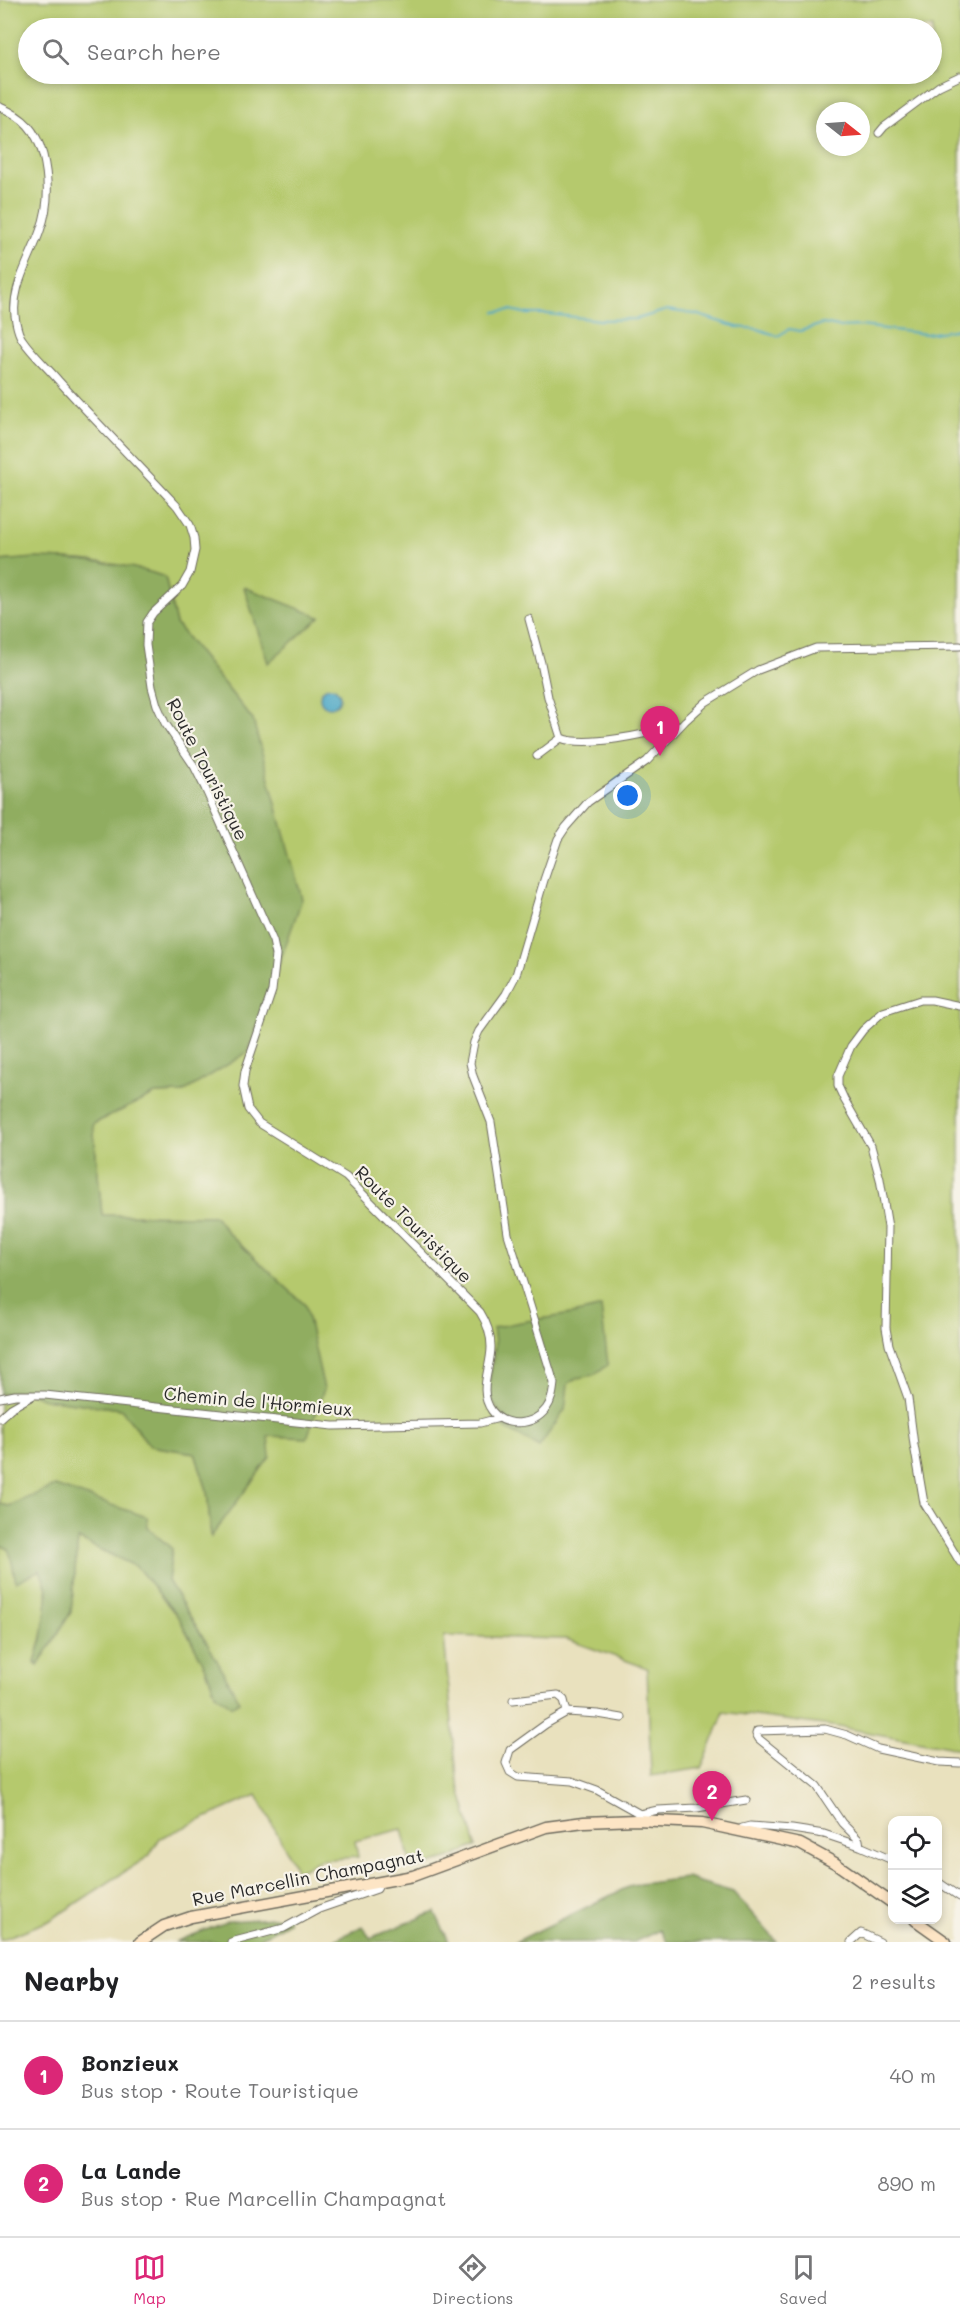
<!DOCTYPE html>
<html lang="en">
<head>
<meta charset="utf-8">
<style>
	body { margin:0; font-family:Mali,sans-serif; background:#f6f6f6; color:#202124 }
	.controls { position:absolute; right:18px; bottom:18px; display:grid; overflow:hidden; border-radius:12px; box-shadow:0 3px 9px #0003 }
	.controls button { width:54px; height:54px; display:grid; place-items:center; padding:0; border:0; border-bottom:2px solid #e0e0e0; background:#fff; color:#202124; font:30px sans-serif }
	.compass { position:absolute; left:816px; top:102px; width:54px; height:54px; border-radius:50%; background:#fff; box-shadow:0 3px 9px #0003; rotate:107deg }
	.you { position:absolute; left:628px; top:796px; width:21px; height:21px; margin:-15px; border:4px solid #fff; border-radius:50%; background:#1a73e8; box-shadow:0 0 0 9px #1a73e833 }
	.badge { display:grid; place-items:center; width:39px; height:39px; border-radius:50%; background:#db2777; color:#fff; font-size:20px; font-weight:700 }
	.pin { position:absolute; translate:-50% -50px; filter:drop-shadow(0 2px 3px #0008) }
	.pin::after { content:''; position:absolute; top:32px; width:21px; height:18px; background:inherit; clip-path:polygon(0 0,100% 0,50% 100%) }
	.list { margin:0; padding:0; list-style:none }
	h2 { display:flex; justify-content:space-between; align-items:center; height:78px; margin:0; padding:0 24px; font-size:26px }
	h2 small { font-size:20px; font-weight:400; color:#757577 }
	.list li { display:grid; grid-template-columns:39px 1fr auto; gap:18px; align-items:center; box-sizing:border-box; height:108px; padding:0 24px; border-top:2px solid #e0e0e0 }
	.list b { display:block; font-size:22px; white-space:nowrap }
	.list p { margin:0; font-size:20px; white-space:nowrap; color:#757577 }
	.list em { font-size:20px; font-style:normal; color:#757577 }
	.icon { flex:none; width:33px; height:33px; fill:none; stroke:currentColor; stroke-width:2; stroke-linecap:round; stroke-linejoin:round }
	.map { position:relative; flex:none; width:960px; height:1942px; overflow:hidden }
	.search { position:absolute; background:#fff; box-shadow:0 3px 9px #0003; left:18px; right:18px; top:18px; height:66px; display:flex; align-items:center; gap:15px; box-sizing:border-box; padding:0 21px; border-radius:33px; color:#757577; font-size:22px }
	.sheet { height:294px; background:#fff }
	nav { display:flex; justify-content:space-around; align-items:center; box-sizing:border-box; height:84px; border-top:2px solid #e0e0e0; background:#fff; font-size:16px; color:#757577 }
	nav a { display:grid; justify-items:center; gap:3px }
	nav .on { color:#db2777 }
	.map>svg:first-child { display:block }
	.green { fill:#b5c96d; stroke:#707a4c; stroke-width:1.5; fill-rule:evenodd }
	.forest { fill:#90ad60; stroke:#5e6c46; stroke-width:1.5 }
	.water { fill:#46a6c5; stroke:#386878; stroke-width:1.5 }
	.lines { fill:none; stroke-linecap:round; stroke-linejoin:round }
	.stream { stroke:#46a6c5; stroke-width:2 }
	.street-casing { stroke:#6e6b5e; stroke-width:9 }
	.secondary-casing { stroke:#6e6b5e; stroke-width:13 }
	.street { stroke:#fff; stroke-width:7 }
	.secondary { stroke:#fde5c5; stroke-width:10 }
	.labels { text-anchor:middle; dominant-baseline:central; stroke-width:4.5; stroke-linejoin:round; paint-order:stroke }
	.street-label { font-size:18px; fill:#2b2b2b; stroke:#f7f3e8 }
</style>
</head>
<body>
<div class="map">
<svg width="960" height="1942" viewBox="0 0 960 1942">
	<rect width="100%" height="100%" fill="#f7f3e8"/>
	<filter id="ink" filterUnits="userSpaceOnUse"><feTurbulence type="fractalNoise" baseFrequency=".0167" numOctaves="2"/><feDisplacementMap in="SourceGraphic" scale="12" xChannelSelector="R" yChannelSelector="G"/><feConvolveMatrix kernelMatrix="1 2 1 2 8 2 1 2 1" color-interpolation-filters="sRGB"/></filter>
	<filter id="wash" filterUnits="userSpaceOnUse"><feTurbulence type="fractalNoise" baseFrequency=".008" numOctaves="4" result="noise"/><feDisplacementMap in="SourceGraphic" scale="24" xChannelSelector="R" yChannelSelector="G"/><feGaussianBlur stdDeviation="1.35" result="paint"/><feColorMatrix in="noise" values="0 0 0 0 0 0 0 0 0 0 0 0 0 0 0 0 0 1.4 0 .05"/><feComposite in="paint" operator="in"/></filter>
	<g filter="url(#wash)">
		<rect width="100%" height="100%" fill="#e9e1be"/>
		<path class="green" d="M0 0H960V1749L839 1727 724 1712 702 1768 651 1776 647 1668 566 1639 444 1636 457 1778 476 1846 450 1858 412 1869 402 1829 355 1841 358 1857 320 1860 297 1871 257 1795 160 1838 149 1856 49 1921 0 1940V1545C10 1549 34 1562 40 1570 56 1592 42 1639 35 1662L38 1666 71 1612 78 1539 137 1567 179 1618 205 1666 216 1695 239 1702 211 1650 168 1581 172 1549 148 1528 55 1486 9 1506 0 1504V1394L22 1390 45 1399 121 1409 150 1446 195 1453 207 1490 211 1536 228 1233 215 1216 102 1215 93 1124 155 1094 182 1093 253 720 176 624 165 577C112 558 55 557 0 561ZM28 28H932V74H28ZM825 111H861V147H825Z"/>
		<path class="forest" d="M35 558C79 559 123 562 165 577L176 624 253 720 302 899 248 1052 182 1093 155 1094 93 1124 102 1215 215 1216 228 1233 305 1305 324 1389 307 1438 268 1436 270 1457 211 1537 207 1490 195 1453 150 1446 121 1409 45 1399 22 1390 0 1394V561Z
			M244 587 320 617 268 663Z
			M601 1307 608 1365 593 1375 577 1378 568 1384 565 1410 539 1447 501 1426 507 1418C478 1396 492 1378 495 1347 495 1341 494 1334 493 1328 529 1318 566 1318 601 1307Z
			M55 1486 147 1517 148 1528 172 1549 168 1581 211 1650 240 1702 232 1706 216 1695 205 1666 179 1618 137 1567 78 1539 71 1612 38 1666 35 1662 42 1639 48 1592 40 1570 16 1582 9 1549 0 1545V1504L9 1506Z
			M686 1878 733 1892 777 1942H667L660 1930 634 1942H515L632 1885Z
			M435 1912 449 1942H330L363 1926 370 1938Z
			M288 1917V1922L254 1942H175L229 1921Z"/>
		<path class="water" d="M320 697a10 10 0 1 1 20 0a10 10 0 1 1-20 0Z"/>
		<g class="lines">
			<path class="stream" d="M495 312 511 310 528 314H549L600 320 637 319 667 310 695 314 737 327 758 329 778 336 789 329 800 331 823 324 838 327 861 326 926 334 960 329"/>
		</g>
	</g>
	<g filter="url(#ink)">
		<g class="lines">
			<defs>
				<path id="street" d="M0 107C24 117 36 130 43 155 49 180 49 207 40 231 30 260 9 290 16 322 17 327 19 335 22 339 32 354 47 367 58 380 97 423 138 464 177 506L190 525 194 538 195 550 190 572 182 586 153 613 147 622 146 645 152 687 157 705 165 723 194 766 205 788 273 941 276 955 272 991 245 1071 243 1086 248 1109 259 1123 346 1177 480 1312C487 1323 491 1334 491 1347 491 1369 477 1391 492 1411 505 1428 533 1426 546 1409 552 1401 553 1392 554 1383L508 1234 491 1122 473 1076 470 1063 474 1042 479 1031 506 994 516 975 544 880 558 839 566 827 588 802 647 761 685 721 706 702 758 670 816 648 960 646
					M879 133 884 127 939 86 960 76
					M529 619 541 663 548 697 561 738C585 748 648 734 674 726L679 727
					M537 756 561 738
					M960 1006 932 1000H920L883 1012 863 1030 851 1046 838 1076V1086L844 1099 871 1146 880 1179 888 1227 886 1328 889 1345 908 1398 914 1445 924 1503 960 1562
					M0 1398 15 1395H45L333 1426 480 1423 499 1418
					M0 1418 11 1408 32 1396
					M513 1700 558 1695 564 1700 567 1712
					M622 1718 598 1714 567 1712 546 1724 510 1750 506 1763 510 1772 518 1777 572 1781 597 1790 640 1814
					M640 1818V1814L658 1810 697 1808 746 1800
					M741 1832 742 1828 750 1826 792 1829 824 1834 860 1846 892 1860
					M860 1846 859 1840 842 1823 817 1786 759 1739 756 1734 757 1731 825 1729 847 1735 878 1749 939 1762 960 1763
					M938 1882 960 1897
					M231 1942 284 1928 319 1909 377 1889 380 1883
					M851 1942 861 1933 880 1942"/>
				<path id="secondary" d="M915 1920 946 1942
					M140 1942 164 1926 191 1917 413 1876 546 1827 584 1822 636 1820 702 1823 800 1844 835 1863 892 1903"/>
			</defs>
			<use href="#street" class="street-casing"/>
			<use href="#secondary" class="secondary-casing"/>
			<use href="#street" class="street"/>
			<use href="#secondary" class="secondary"/>
		</g>
	</g>
	<g class="labels">
		<g class="street-label">
			<text transform="translate(208 769) rotate(63)">Route Touristique</text>
			<text transform="translate(414 1224) rotate(45)">Route Touristique</text>
			<text transform="translate(258 1401) rotate(5)">Chemin de l'Hormieux</text>
			<text transform="translate(308 1877) rotate(-11)">Rue Marcellin Champagnat</text>
		</g>
	</g>
</svg>
<div class="controls">
<button><svg class="icon" aria-label="locate" viewBox="0 0 24 24"><circle cx="12" cy="12" r="6"/><path d="M12 2v4M12 18v4M2 12h4M18 12h4"/></svg></button>
<button><svg class="icon" aria-label="layers" viewBox="0 0 24 24"><path d="M12 4l9 5-9 5-9-5zM3 14l9 5 9-5"/></svg></button>
</div>
<svg class="compass" viewBox="-18 -18 36 36"><path d="M0-13l5 13h-10z" fill="#e53935"/><path d="M0 13l5-13h-10z" fill="#757577"/></svg>
<div class="you"></div>
<div class="pin badge" style="left:660px;top:756px">1</div>
<div class="pin badge" style="left:712px;top:1821px">2</div>
<div class="search"><svg class="icon" aria-label="search" viewBox="0 0 24 24"><circle cx="10" cy="10" r="6"/><path d="M15 15l6 6"/></svg>Search here</div>
</div>
<section class="sheet">
<h2>Nearby<small>2 results</small></h2>
<ul class="list">
<li><span class="badge">1</span><div><b>Bonzieux</b><p>Bus stop · Route Touristique</p></div><em>40 m</em></li>
<li><span class="badge">2</span><div><b>La Lande</b><p>Bus stop · Rue Marcellin Champagnat</p></div><em>890 m</em></li>
</ul>
</section>
<nav>
<a class="on"><svg class="icon" aria-label="map" viewBox="0 0 24 24"><path d="M3 6l6-2 6 2 6-2v14l-6 2-6-2-6 2zM9 4v14M15 6v14"/></svg>Map</a>
<a><svg class="icon" aria-label="directions" viewBox="0 0 24 24"><path d="M12 3l9 9-9 9-9-9zM9 14v-3h6M13 9l2 2-2 2"/></svg>Directions</a>
<a><svg class="icon" aria-label="saved" viewBox="0 0 24 24"><path d="M7 4h10v16l-5-4-5 4z"/></svg>Saved</a>
</nav>
</body>
</html>
